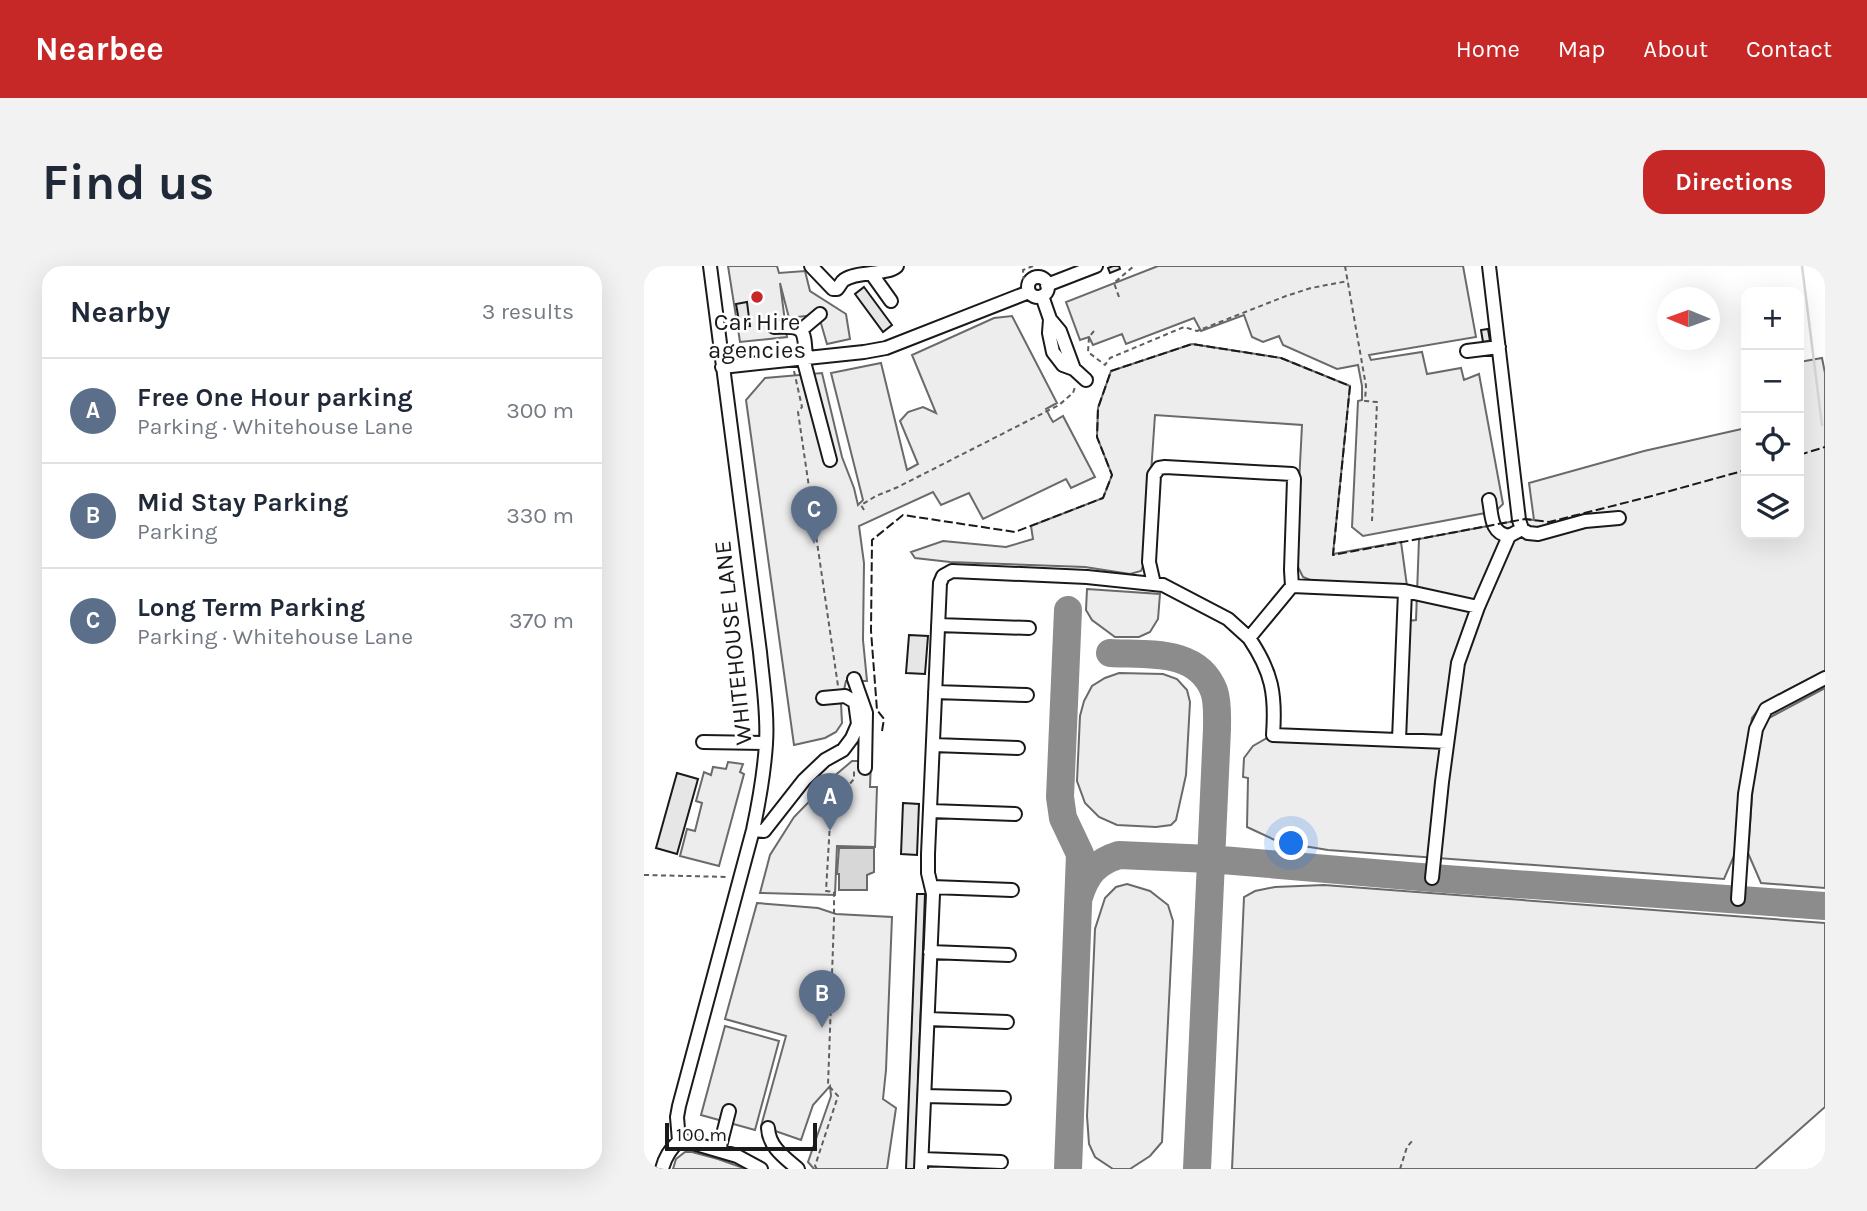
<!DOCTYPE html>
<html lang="en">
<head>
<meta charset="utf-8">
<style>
	body { margin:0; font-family:Karla,sans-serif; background:#f2f2f3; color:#1f2937 }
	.controls { position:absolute; right:21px; top:21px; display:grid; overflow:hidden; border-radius:14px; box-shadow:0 7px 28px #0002 }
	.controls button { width:63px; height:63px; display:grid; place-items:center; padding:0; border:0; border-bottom:2px solid #e0e1e3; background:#fff; color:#1f2937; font:35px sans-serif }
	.compass { position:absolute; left:1013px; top:21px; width:63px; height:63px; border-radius:50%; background:#fff; box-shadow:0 7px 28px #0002; rotate:271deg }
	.scale { position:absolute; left:21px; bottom:18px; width:152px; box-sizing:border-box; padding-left:7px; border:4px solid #1a1a1a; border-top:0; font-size:19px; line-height:24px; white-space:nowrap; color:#1a1a1a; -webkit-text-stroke:5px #fff; paint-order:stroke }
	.you { position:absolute; left:648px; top:578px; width:24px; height:24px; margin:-18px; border:5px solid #fff; border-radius:50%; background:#1a73e8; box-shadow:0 0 0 10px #1a73e833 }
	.badge { display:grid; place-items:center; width:46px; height:46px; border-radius:50%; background:#c62828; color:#fff; font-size:23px; font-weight:700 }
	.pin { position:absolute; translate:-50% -58px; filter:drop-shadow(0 2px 4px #0008) }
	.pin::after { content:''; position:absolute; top:37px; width:24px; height:21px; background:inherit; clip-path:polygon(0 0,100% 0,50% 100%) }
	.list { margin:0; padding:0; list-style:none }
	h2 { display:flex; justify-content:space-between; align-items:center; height:91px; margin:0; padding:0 28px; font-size:30px }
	h2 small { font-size:23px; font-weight:400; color:#747a83 }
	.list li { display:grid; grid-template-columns:46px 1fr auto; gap:21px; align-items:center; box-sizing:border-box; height:105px; padding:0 28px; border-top:2px solid #e0e1e3 }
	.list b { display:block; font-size:26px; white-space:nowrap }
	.list p { margin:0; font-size:23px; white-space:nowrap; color:#747a83 }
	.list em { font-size:23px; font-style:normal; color:#747a83 }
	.icon { flex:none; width:38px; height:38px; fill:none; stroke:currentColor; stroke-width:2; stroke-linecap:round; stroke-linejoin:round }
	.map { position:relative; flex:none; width:1181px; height:903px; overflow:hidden; border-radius:21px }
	header { display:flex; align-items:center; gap:42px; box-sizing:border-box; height:98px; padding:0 35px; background:#c62828; color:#fff }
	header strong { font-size:33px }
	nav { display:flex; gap:38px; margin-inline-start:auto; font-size:24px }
	.intro { display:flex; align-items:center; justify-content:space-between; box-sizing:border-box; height:168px; padding:0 42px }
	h1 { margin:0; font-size:49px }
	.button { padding:18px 32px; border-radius:21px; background:#c62828; color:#fff; font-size:24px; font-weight:700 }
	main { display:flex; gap:42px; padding:0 42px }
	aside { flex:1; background:#fff; border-radius:21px; box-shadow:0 7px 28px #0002 }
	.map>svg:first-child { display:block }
	.built { fill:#ededed; stroke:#6a6a6a; stroke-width:2 }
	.water { fill:#d7d7d7; stroke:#6a6a6a; stroke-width:2 }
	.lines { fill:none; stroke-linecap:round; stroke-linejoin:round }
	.stream { stroke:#d7d7d7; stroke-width:2.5 }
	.taxiway { stroke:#8c8c8c; stroke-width:28 }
	.building { fill:#e6e6e6; stroke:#1a1a1a; stroke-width:2 }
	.minor-casing { stroke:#1a1a1a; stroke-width:16 }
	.path { stroke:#5f5f5f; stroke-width:2; stroke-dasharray:5 3.5; stroke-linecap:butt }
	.minor { stroke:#fff; stroke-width:12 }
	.fence { stroke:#1a1a1a; stroke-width:2; stroke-dasharray:9 3.5; stroke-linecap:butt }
	.poi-dot { fill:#c62828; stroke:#fff; stroke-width:2.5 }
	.labels { text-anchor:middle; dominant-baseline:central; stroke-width:5; stroke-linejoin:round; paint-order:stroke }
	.poi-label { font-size:24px; fill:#1a1a1a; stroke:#fff }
	.street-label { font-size:24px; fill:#1a1a1a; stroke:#fff }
</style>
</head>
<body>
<header>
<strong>Nearbee</strong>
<nav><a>Home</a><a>Map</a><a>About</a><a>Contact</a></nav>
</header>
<div class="intro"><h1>Find us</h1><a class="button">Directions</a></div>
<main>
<aside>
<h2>Nearby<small>3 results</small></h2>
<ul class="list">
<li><span class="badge" style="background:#5c6f8a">A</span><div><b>Free One Hour parking</b><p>Parking · Whitehouse Lane</p></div><em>300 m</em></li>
<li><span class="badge" style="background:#5c6f8a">B</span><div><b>Mid Stay Parking</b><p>Parking</p></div><em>330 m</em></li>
<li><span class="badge" style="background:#5c6f8a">C</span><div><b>Long Term Parking</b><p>Parking · Whitehouse Lane</p></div><em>370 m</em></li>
</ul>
</aside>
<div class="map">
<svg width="1181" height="903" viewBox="0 0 1181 903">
	<rect width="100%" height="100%" fill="#fff"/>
	<path class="built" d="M84 0H133L135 7 161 5 166 25 202 48 206 73 183 78 176 54 170 49 145 52 136 17 143 71 96 76Z
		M514 0H819L832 71 725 89 727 94 778 86 783 108 817 102 820 114 835 108 859 238 852 245 719 270 708 261 714 135 718 134V120L714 99 693 103 639 79 635 70 619 76 608 71 600 49 557 65 550 52 482 78 478 68 449 79 445 71 436 74 422 36Z
		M368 50 413 137 402 143 406 151 409 156 419 150 451 211 427 222 422 213 339 253 325 227 297 239 289 226 215 260 220 297 219 374 223 415H202L197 437 198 457 192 466 181 472 150 479 102 134 121 112 178 107 198 191 210 222 214 239 219 234 187 107 237 97 263 204 274 198 256 155 264 146 279 141 292 147 268 89 350 52Z
		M548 78 637 92 706 120 689 288 757 276 763 320 671 316 659 311 651 295 658 159 511 149 501 295 497 305 486 308 441 301 306 296 271 292 267 286 299 275 362 281 389 273 387 260 459 232 468 209 453 171 454 142 467 105Z
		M1178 92 1181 107V405L1141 425 1117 440 1108 452 1098 511 1093 583 1080 613 684 584 635 576 603 561 604 512 599 511 600 492 609 480 623 472 758 479 764 355 772 354 775 273 881 253 890 254 885 217 1000 185 1102 162V268H1155V150L1159 149 1155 117V96Z
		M443 323 516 328 514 353 506 366 495 371H471L448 354 442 344Z
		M475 407 519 408 533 413 543 424 546 436 542 509 532 554 527 559 512 561 473 559 455 551 441 537 433 515 436 450 440 435 448 420 461 412Z
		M1181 422V622L1117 617 1104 587 1110 502 1121 454Z
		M208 495H227L226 521H233L231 581 193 580 191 629 116 627 126 589 150 551 188 512Z
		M84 496 99 498 96 506 100 508 75 600 36 590 43 563 51 565 58 537 52 535 60 506 67 509 69 501 82 503Z
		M483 618 506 625 524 639 529 655 518 876 506 890 486 903H469L451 891 445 878 443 850 451 663 461 632 472 621Z
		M680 619 1181 657V841L1111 903H588L600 631 611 625 631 621Z
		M113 637 174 642 192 648 248 651 242 804 239 833 252 842 243 903H170L164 896 187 830 186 820 169 839 157 874 117 860 142 770 81 753Z
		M81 760 135 775 111 864 57 849Z
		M41 886H48L74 893 102 903H29L32 893Z"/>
	<path class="water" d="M195 582H230V606L223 609V624H195V608H193Z"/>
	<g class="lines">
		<path class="stream" d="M1158 0 1178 159"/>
		<path class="taxiway" d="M466 387C503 389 554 382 570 425 574 436 573 451 573 463L553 903
			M435 631C442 608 452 596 475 589L566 593 788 612 1181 640
			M424 903 436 588 419 552 416 531 424 344"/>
	</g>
	<path class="building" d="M469 0H475L476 3 466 7 464 2Z
		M220 21 248 59 239 66 211 28Z
		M103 36 106 60 96 61 92 38Z
		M844 63 846 75 839 76 837 64Z
		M265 369 284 370 281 408 262 407Z
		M33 507 54 513 33 588 12 582Z
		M259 537 275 538 273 589 257 588Z
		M273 628H281L271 903H262Z"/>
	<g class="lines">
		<defs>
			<path id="minor" d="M167 0 189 23H193C196 20 197 16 200 14 212 5 244 9 253 0
				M845 0 875 254 878 263 884 267 894 268 941 255 975 252
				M227 7 247 35
				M384 21a10 10 0 1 1 20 0a10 10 0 1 1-20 0Z
				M403 19 452 0
				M398 30 406 53 416 65 430 103
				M406 53 405 67 409 86 419 99 430 103 442 114
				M130 61C161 60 160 62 162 92
				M157 64 176 48
				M823 85 855 81
				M159 92 186 194
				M78 101 220 86 242 82 385 26
				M845 234C848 249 846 267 865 270
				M510 318 505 296 510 209 515 202 521 201 648 208 650 213 647 304 648 320
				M294 359 385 362
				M605 372C628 406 632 428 629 469L803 476
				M210 413 222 447 221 502
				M291 426 383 429
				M755 474 761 325
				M59 476 122 477
				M289 479 374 482
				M286 545 371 548
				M109 564 120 565 160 514 181 494 199 484 208 472 214 458 211 436 201 430 179 432
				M788 612 798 516 814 397 834 341 865 270 878 263
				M288 621 368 624
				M1094 633 1101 528 1112 463 1122 443 1181 412
				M286 686 365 689
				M284 753 363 756
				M281 830 360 832
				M124 862C125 881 140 891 154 903
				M35 875H42L93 890 117 903
				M75 884 85 845
				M278 893 357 896
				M18 903C21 891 26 883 35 875L33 851 35 840 109 564C115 536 120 508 122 478 124 448 119 417 116 386L66 0
				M277 903 289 628 284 607V588L296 317 299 310 308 305 443 311 519 319 584 353 605 372 648 320 761 325 834 341"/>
		</defs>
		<use href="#minor" class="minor-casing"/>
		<path class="path" d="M701 0 722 120 721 135 733 136 728 255
			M380 15 379 4 389 0
			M475 31 470 17 490 0
			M450 65 445 71 444 86 461 99 466 92 540 61 553 65 642 30 667 22 704 15
			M150 105 158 141 154 146 194 420
			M220 244 217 239 232 230 254 221 415 139 429 127 431 121
			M0 609 85 611
			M173 903 171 900 194 830 184 819 190 653V626L182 625 187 540 210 513V505
			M756 903 763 881 769 874"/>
		<use href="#minor" class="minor"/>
		<path class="fence" d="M1155 189 1181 181
			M238 465 240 453 233 444 227 365 228 274 259 249 371 266 459 232 468 209 453 171 454 142 467 105 548 78 637 92 706 120 689 289 881 253 905 256 1004 231 1102 204"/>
	</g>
	<circle class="poi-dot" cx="113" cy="31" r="7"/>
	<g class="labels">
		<g class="poi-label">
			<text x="113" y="56">Car Hire<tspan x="113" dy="28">agencies</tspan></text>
		</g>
		<g class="street-label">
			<text transform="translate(89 377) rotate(-96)">WHITEHOUSE LANE</text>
		</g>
	</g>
</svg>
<div class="controls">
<button>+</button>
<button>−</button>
<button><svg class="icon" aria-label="locate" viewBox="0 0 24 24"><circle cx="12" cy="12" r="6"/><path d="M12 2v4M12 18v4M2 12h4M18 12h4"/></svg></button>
<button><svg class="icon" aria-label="layers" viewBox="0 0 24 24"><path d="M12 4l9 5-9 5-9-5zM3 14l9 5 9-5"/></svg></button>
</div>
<svg class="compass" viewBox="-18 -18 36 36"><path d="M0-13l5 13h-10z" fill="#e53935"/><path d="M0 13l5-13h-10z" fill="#747a83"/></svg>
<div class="scale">100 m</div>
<div class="you"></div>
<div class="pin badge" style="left:186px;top:565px;background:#5c6f8a">A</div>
<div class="pin badge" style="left:178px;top:762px;background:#5c6f8a">B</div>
<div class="pin badge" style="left:170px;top:278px;background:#5c6f8a">C</div>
</div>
</main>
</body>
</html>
